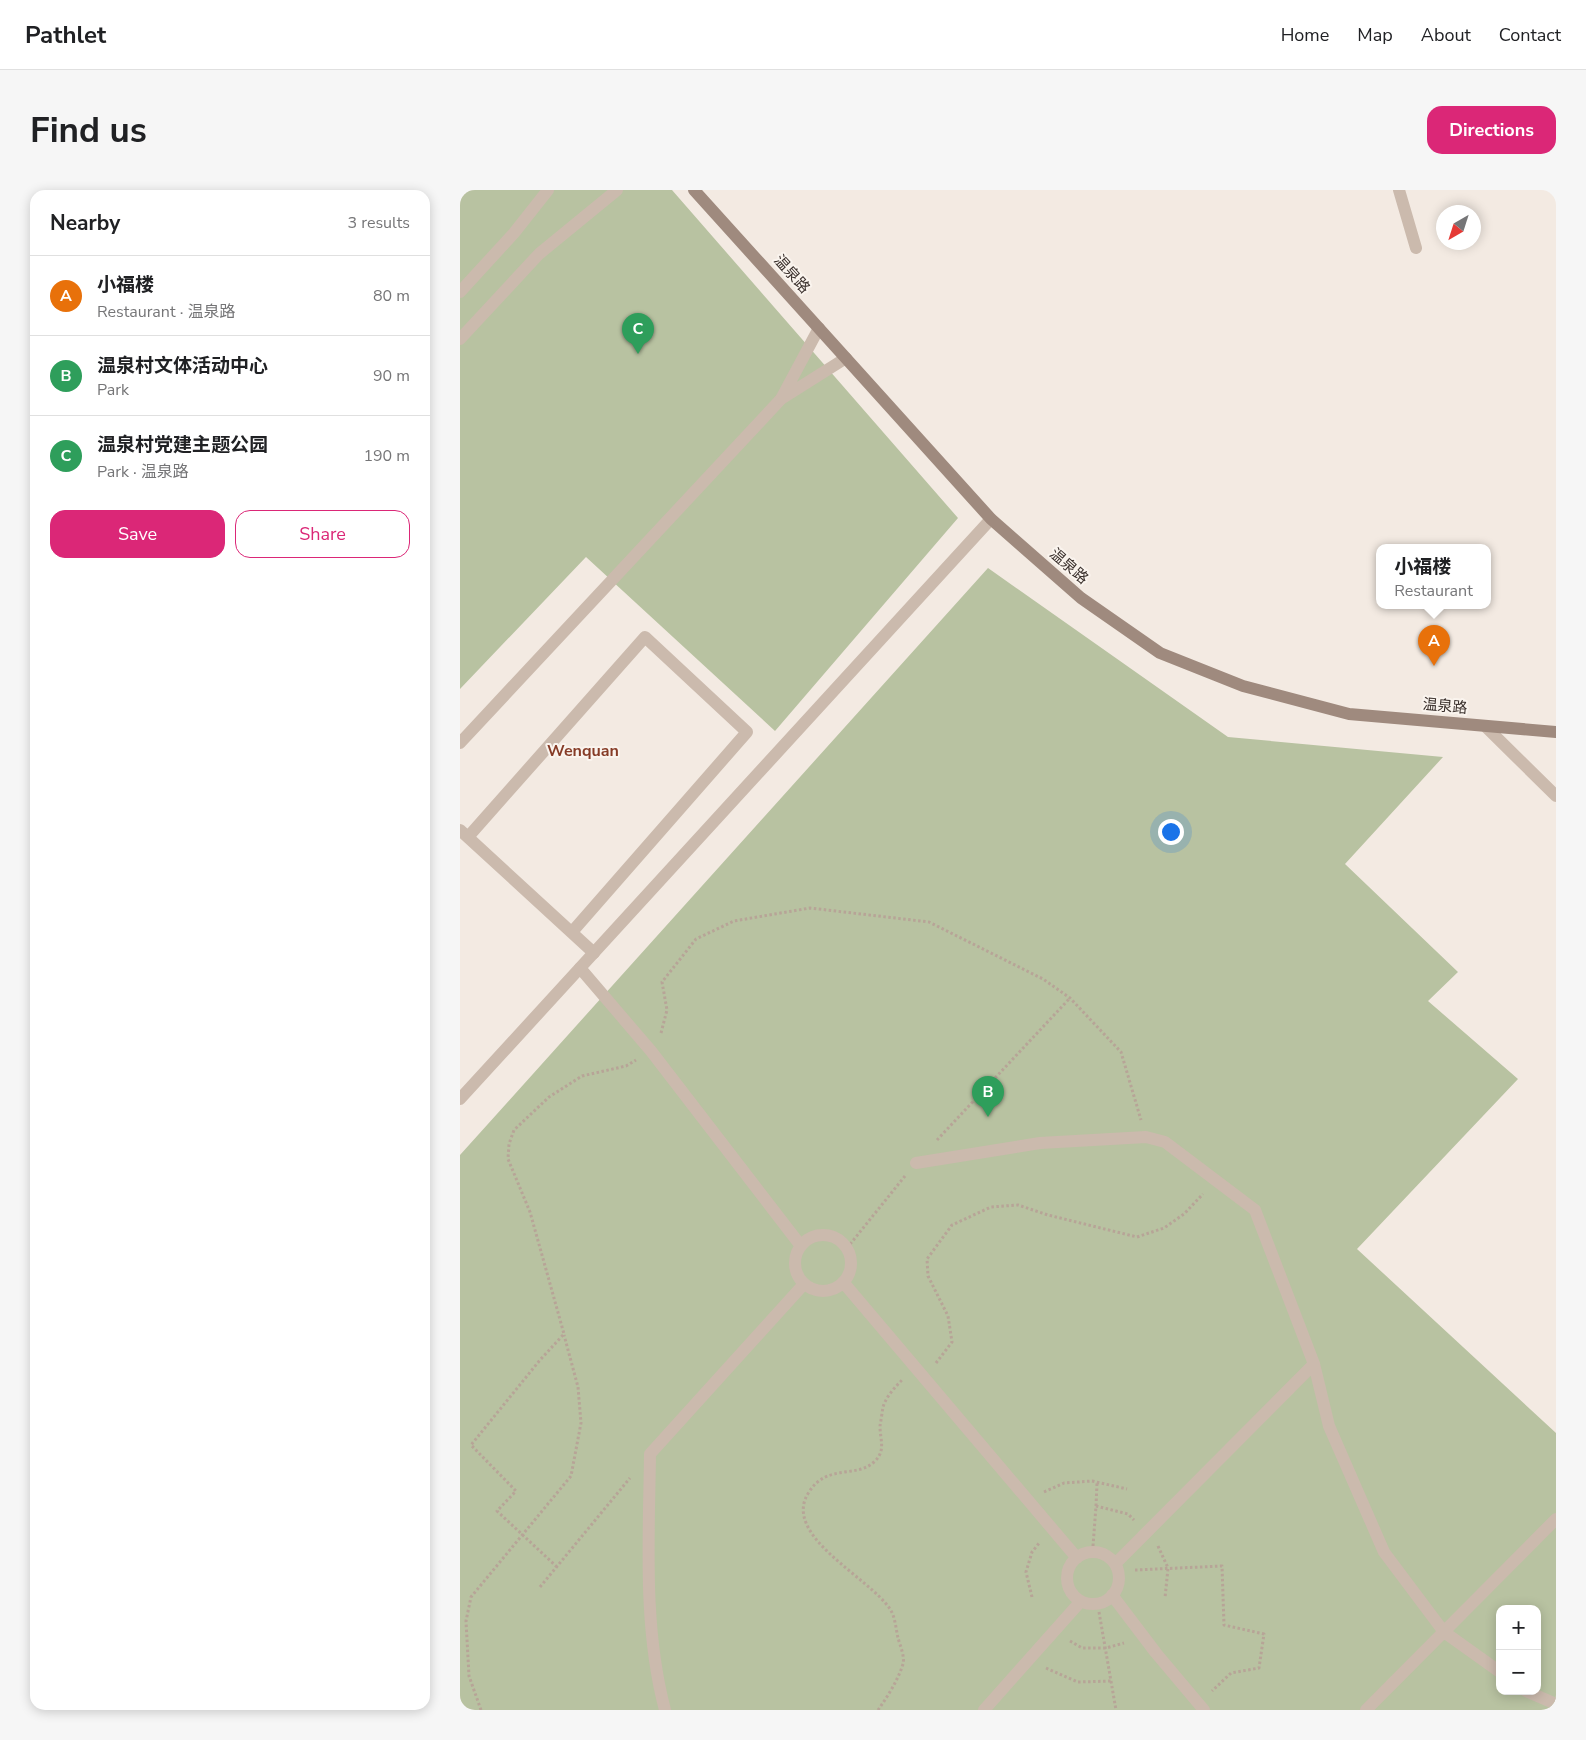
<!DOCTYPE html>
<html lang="en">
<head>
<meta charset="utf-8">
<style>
	body { margin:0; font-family:"Nunito Sans","Noto Sans SC",sans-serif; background:#f6f6f6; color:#202124 }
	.controls { position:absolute; right:15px; bottom:15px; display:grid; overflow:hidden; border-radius:10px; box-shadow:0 2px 12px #0003 }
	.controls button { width:45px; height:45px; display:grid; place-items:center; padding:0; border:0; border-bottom:1px solid #e0e0e0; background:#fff; color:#202124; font:25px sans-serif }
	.compass { position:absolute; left:976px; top:15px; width:45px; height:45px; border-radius:50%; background:#fff; box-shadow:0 2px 12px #0003; rotate:219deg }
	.you { position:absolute; left:710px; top:641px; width:18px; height:18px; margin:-12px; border:4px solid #fff; border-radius:50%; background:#1a73e8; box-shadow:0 0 0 8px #1a73e833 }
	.badge { display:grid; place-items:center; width:32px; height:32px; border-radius:50%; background:#db2777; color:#fff; font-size:16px; font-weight:700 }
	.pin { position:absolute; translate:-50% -41px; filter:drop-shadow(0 1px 2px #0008) }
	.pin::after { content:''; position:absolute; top:26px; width:18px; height:15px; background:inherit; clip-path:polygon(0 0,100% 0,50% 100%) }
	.popup { position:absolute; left:916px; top:354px; width:115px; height:65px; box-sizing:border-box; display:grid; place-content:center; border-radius:10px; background:#fff; filter:drop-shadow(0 1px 4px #0005); font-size:16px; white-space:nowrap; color:#757577 }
	.popup b { font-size:19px; color:#202124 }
	.popup::after { content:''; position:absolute; left:50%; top:100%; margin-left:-10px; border:10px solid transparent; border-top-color:#fff }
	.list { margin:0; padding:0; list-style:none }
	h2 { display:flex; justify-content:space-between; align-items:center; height:65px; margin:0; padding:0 20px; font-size:21px }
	h2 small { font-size:16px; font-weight:400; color:#757577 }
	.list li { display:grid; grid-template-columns:32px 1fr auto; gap:15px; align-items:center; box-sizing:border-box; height:80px; padding:0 20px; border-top:1px solid #e0e0e0 }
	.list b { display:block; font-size:19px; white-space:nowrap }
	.list p { margin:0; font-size:16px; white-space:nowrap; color:#757577 }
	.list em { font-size:16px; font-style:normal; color:#757577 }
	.actions { display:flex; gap:10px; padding:15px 20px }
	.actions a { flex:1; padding:11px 0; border:1px solid #db2777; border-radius:15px; text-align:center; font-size:18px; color:#db2777 }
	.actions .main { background:#db2777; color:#fff }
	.map { position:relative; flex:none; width:1096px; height:1520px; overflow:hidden; border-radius:15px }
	header { display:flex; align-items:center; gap:30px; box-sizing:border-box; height:70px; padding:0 25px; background:#fff; border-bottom:1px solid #e0e0e0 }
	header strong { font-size:24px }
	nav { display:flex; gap:28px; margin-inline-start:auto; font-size:18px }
	.intro { display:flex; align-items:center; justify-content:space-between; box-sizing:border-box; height:120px; padding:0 30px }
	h1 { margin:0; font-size:35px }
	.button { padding:12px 22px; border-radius:15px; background:#db2777; color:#fff; font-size:18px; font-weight:700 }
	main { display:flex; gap:30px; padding:0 30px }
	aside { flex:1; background:#fff; border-radius:15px; box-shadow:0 2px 12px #0003 }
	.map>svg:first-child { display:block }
	.green { fill:#b8c2a1; fill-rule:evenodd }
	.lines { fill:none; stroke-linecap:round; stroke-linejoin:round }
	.path { stroke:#b7a497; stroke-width:3; stroke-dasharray:2.5 2.5; stroke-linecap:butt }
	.service { stroke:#cbbaad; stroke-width:12 }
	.minor { stroke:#cbbaad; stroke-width:12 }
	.tertiary { stroke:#cbbaad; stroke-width:12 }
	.secondary { stroke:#9f8a7e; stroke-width:12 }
	.labels { text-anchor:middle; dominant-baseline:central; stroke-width:4; stroke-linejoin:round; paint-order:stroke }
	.street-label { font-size:15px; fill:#3a302c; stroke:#faf4ee }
	.neighbourhood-label { font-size:16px; font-weight:bold; fill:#863c27; stroke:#faf4ee }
</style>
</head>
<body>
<header>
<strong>Pathlet</strong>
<nav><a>Home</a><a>Map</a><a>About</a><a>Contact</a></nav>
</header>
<div class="intro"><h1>Find us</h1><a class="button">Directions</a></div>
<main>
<aside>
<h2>Nearby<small>3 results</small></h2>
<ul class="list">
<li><span class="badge" style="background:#e8710a">A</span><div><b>小福楼</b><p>Restaurant · 温泉路</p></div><em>80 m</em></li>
<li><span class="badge" style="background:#2e9e5b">B</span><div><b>温泉村文体活动中心</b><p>Park</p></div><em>90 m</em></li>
<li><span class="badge" style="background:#2e9e5b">C</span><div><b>温泉村党建主题公园</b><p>Park · 温泉路</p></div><em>190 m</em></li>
</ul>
<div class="actions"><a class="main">Save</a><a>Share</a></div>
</aside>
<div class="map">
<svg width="1096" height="1520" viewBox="0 0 1096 1520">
	<rect width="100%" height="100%" fill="#f3eae2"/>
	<path class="green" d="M0 0H212L498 328 315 541 126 367 0 499Z
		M528 378 768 547 983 567 885 674 998 782 968 811 1058 889 897 1059 1096 1243V1520H0V965ZM1040 1419H1077V1501H1040Z"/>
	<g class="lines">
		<path class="path" d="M201 843 207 820 202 792 236 749 274 731 350 718 469 732 583 789 610 808 661 862 681 930
			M477 950 610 808
			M387 1058 445 986
			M476 1173 492 1152 488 1126 468 1086 467 1069 492 1035 531 1017 558 1015 588 1025 677 1047 704 1038 724 1024 743 1004
			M584 1302 604 1293 632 1291 667 1299
			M636 1316 637 1293
			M633 1356 636 1316 668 1324 674 1330
			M698 1356 708 1378 705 1408
			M97 1377 37 1321 56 1301 11 1255 80 1170 104 1144 70 1022 48 969 49 954 54 940 89 907 122 886 166 876 176 870
			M675 1380 762 1376 764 1435 804 1444 799 1478 771 1483 752 1501
			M80 1397 170 1288
			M572 1407 566 1382 572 1362 580 1352
			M639 1422 656 1520
			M610 1451 622 1458H646L664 1453
			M586 1478 618 1492 652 1491
			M21 1520 9 1486 6 1431 11 1407 111 1286 121 1233 118 1197 104 1145
			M418 1520C428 1506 438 1490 443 1474 445 1467 440 1455 438 1448 436 1439 435 1426 430 1419 409 1387 320 1345 349 1302 367 1273 398 1289 415 1271 426 1260 420 1250 420 1236 421 1230 422 1223 423 1217 426 1207 435 1197 442 1190"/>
		<path class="service" d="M939 0 956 58
			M0 102 54 43 88 0
			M0 149 79 64 157 0
			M1025 536 1096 606
			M0 553 321 209
			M0 640 134 763
			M8 647 185 447 287 542 112 742
			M120 778 191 861 341 1056
			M456 973 580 953 686 947 705 952 795 1020 854 1174 869 1236 924 1362 984 1442 1040 1482
			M335 1073a28 28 0 1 1 56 0a28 28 0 1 1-56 0Z
			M383 1092 617 1368
			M607 1388a26 26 0 1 1 52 0a26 26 0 1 1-52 0Z
			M655 1374 854 1174
			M652 1405 696 1463 744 1520
			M1066 1501 1096 1514
			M205 1520C183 1437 189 1349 190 1264L344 1094
			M524 1520 621 1411
			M906 1520 1096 1329"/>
		<path class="minor" d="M359 138 321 209 386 168"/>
		<path class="tertiary" d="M0 909 531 329"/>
		<path class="secondary" d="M234 0 531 329 621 408 700 463 783 496 889 524 1096 542"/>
	</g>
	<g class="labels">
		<g class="street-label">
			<text transform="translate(332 84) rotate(48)">温泉路</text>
			<text transform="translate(609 376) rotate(41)">温泉路</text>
			<text transform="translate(985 516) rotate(5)">温泉路</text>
		</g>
		<g class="neighbourhood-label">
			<text x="123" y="561">Wenquan</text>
		</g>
	</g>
</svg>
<div class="controls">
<button>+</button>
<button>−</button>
</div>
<svg class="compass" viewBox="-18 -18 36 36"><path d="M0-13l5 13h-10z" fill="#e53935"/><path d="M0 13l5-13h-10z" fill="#757577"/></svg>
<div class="you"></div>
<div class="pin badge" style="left:974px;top:476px;background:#e8710a">A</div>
<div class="popup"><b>小福楼</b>Restaurant</div>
<div class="pin badge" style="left:528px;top:927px;background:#2e9e5b">B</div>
<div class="pin badge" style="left:178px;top:164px;background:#2e9e5b">C</div>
</div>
</main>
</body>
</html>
